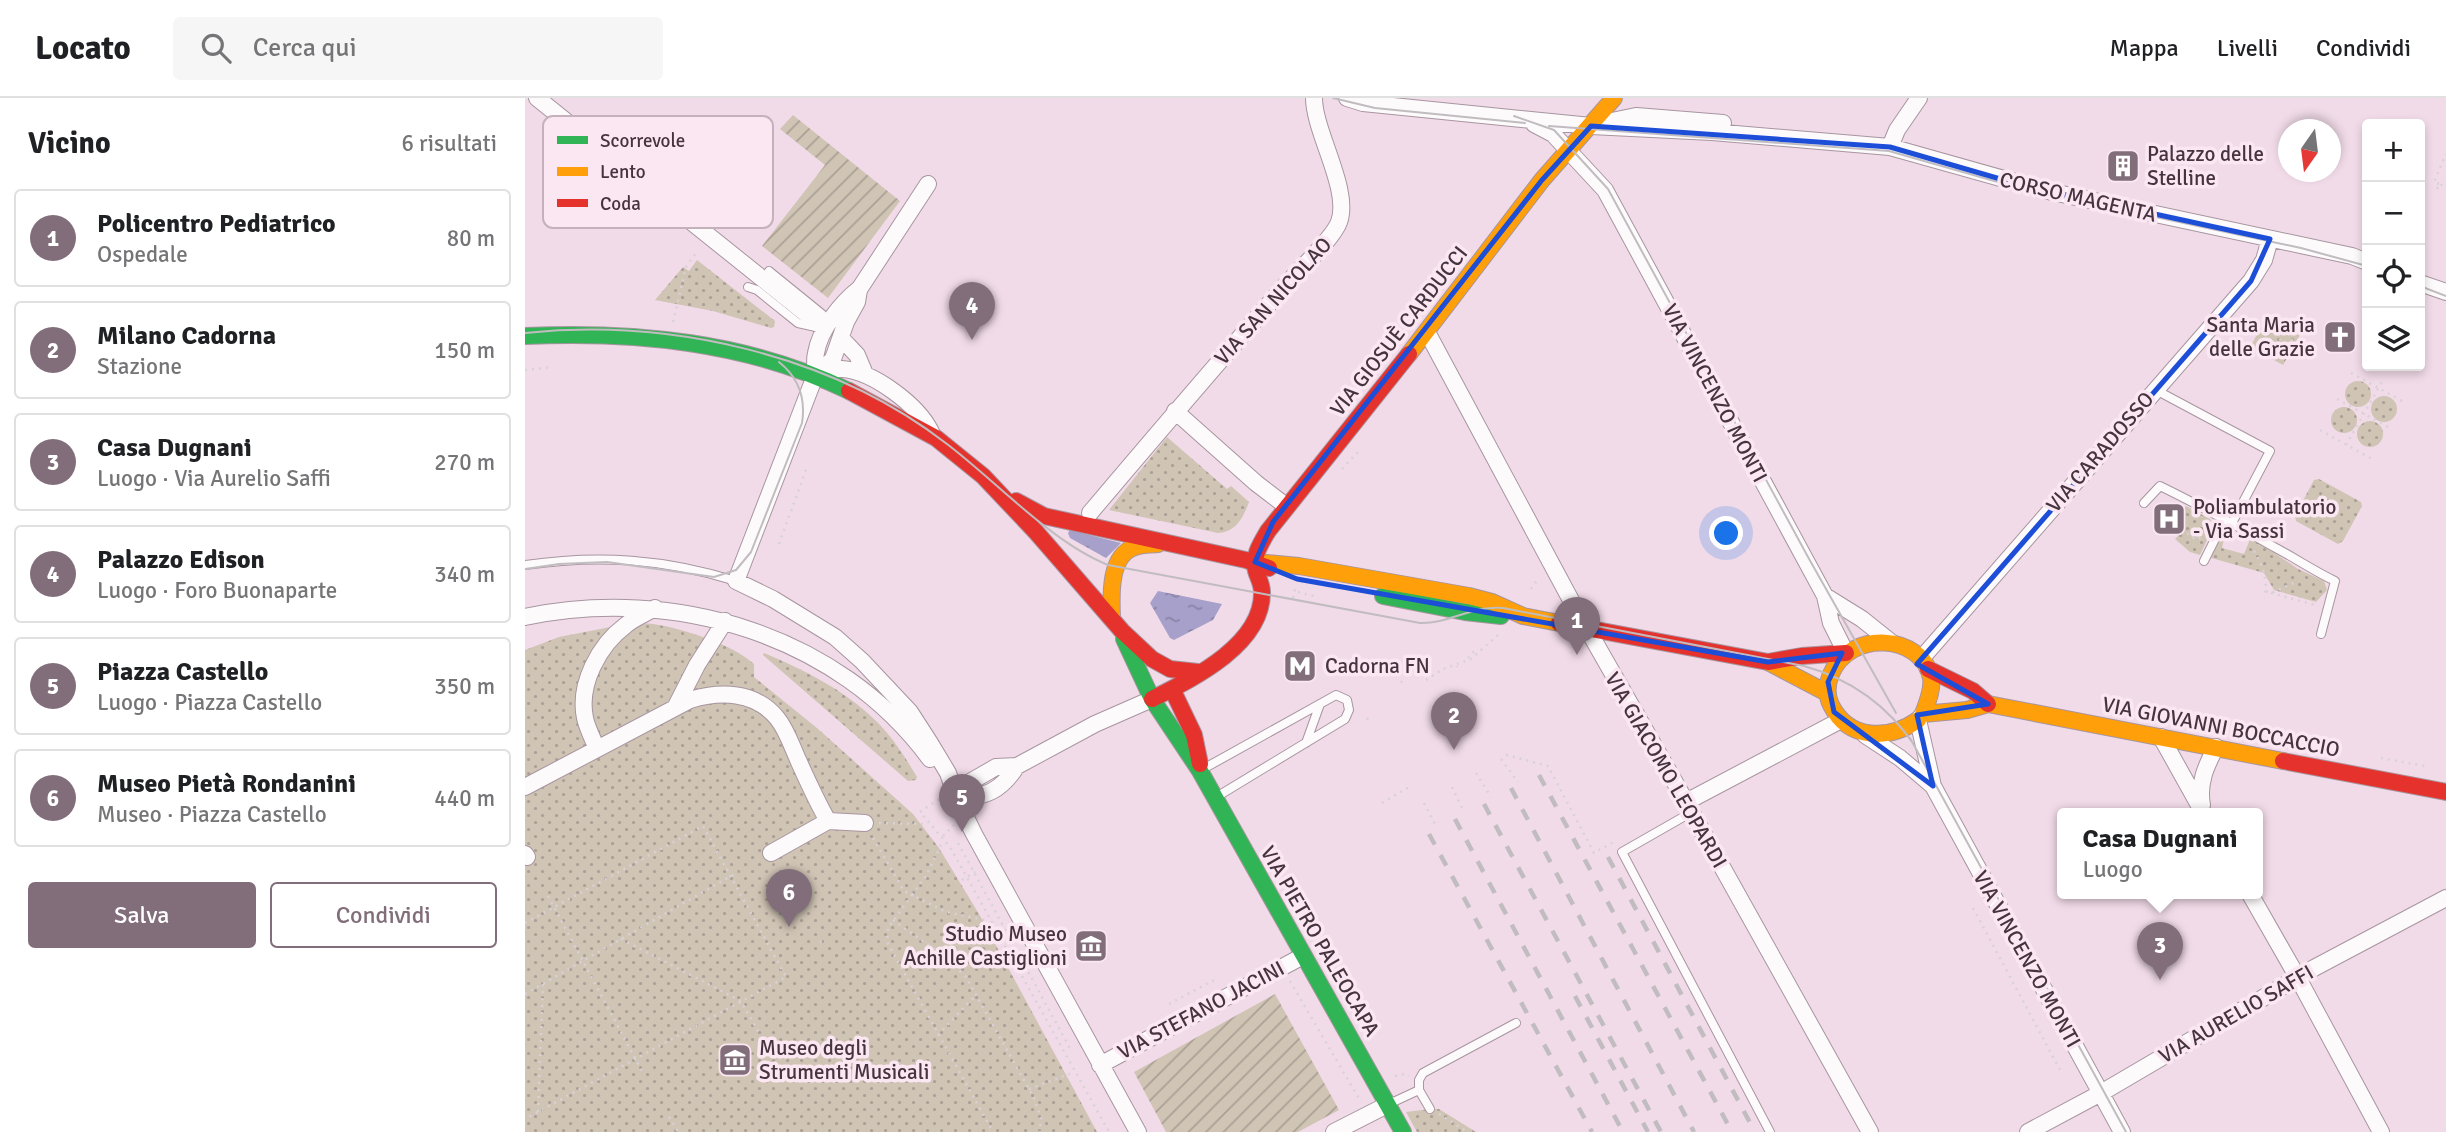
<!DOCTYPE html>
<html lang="it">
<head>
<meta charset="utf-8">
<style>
	body { margin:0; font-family:Signika,sans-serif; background:#f6f6f6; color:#202124 }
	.controls { position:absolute; right:21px; top:21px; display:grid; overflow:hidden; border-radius:7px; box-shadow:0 4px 10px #0003 }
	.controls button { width:63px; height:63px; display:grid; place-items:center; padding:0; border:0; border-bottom:2px solid #e0e0e0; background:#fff; color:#202124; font:35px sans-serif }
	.compass { position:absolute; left:1753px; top:21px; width:63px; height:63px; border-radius:50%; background:#fff; box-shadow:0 4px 10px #0003; rotate:194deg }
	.you { position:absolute; left:1202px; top:436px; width:24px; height:24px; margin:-18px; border:5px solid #fff; border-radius:50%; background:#1a73e8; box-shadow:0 0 0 10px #1a73e833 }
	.badge { display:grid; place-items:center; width:46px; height:46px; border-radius:50%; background:#816e7a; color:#fff; font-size:23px; font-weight:700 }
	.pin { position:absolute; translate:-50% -58px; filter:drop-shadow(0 2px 4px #0008) }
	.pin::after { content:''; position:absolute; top:37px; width:24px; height:21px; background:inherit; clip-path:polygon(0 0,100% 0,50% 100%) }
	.popup { position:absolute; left:1532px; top:710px; width:206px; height:91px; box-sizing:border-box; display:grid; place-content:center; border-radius:7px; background:#fff; filter:drop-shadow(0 2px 5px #0005); font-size:23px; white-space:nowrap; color:#757577 }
	.popup b { font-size:26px; color:#202124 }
	.popup::after { content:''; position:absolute; left:50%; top:100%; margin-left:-14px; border:14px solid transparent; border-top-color:#fff }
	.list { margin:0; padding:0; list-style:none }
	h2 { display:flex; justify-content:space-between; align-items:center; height:91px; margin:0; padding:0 28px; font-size:30px }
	h2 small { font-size:23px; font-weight:400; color:#757577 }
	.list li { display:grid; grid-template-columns:46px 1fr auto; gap:21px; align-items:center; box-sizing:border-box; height:98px; margin:0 14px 14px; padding:0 14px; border:2px solid #e0e0e0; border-radius:7px }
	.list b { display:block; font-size:26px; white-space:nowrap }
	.list p { margin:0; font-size:23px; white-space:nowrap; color:#757577 }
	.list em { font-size:23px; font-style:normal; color:#757577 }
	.actions { display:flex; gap:14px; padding:21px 28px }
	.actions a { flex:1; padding:16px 0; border:2px solid #816e7a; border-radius:7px; text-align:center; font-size:24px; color:#816e7a }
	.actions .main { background:#816e7a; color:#fff }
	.icon { flex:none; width:38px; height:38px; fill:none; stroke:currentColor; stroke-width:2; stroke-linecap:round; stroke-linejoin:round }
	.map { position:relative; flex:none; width:1921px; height:1034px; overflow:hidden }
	header { display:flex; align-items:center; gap:42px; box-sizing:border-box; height:98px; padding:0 35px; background:#fff; border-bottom:2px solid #e0e0e0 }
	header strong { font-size:33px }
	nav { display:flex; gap:38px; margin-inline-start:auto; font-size:24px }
	.search { width:490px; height:63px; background:#f6f6f6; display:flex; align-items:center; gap:18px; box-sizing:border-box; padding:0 24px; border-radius:7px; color:#757577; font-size:26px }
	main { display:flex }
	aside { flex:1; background:#fff }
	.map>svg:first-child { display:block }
	.grass { fill:url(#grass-dots) }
	.garden { fill:url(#garden-furrows) }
	.water { fill:url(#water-ripples) }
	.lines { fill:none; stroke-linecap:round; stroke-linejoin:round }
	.lane-casing { stroke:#a7959f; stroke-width:10 }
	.street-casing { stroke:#a7959f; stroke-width:18 }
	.fast-casing { stroke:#a7959f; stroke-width:18 }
	.slow-casing { stroke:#a7959f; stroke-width:18 }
	.jam-casing { stroke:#a7959f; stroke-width:18 }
	.path { stroke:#d8d2d6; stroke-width:2.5; stroke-dasharray:2 5; stroke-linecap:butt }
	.lane { stroke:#fdfafc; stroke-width:8 }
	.street { stroke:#fdfafc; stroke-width:16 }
	.fast { stroke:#30b455; stroke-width:16 }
	.slow { stroke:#ff9f0a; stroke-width:16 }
	.jam { stroke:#e5322d; stroke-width:16 }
	.tram { stroke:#c1bcbf; stroke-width:2 }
	.rail { stroke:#c1bcbf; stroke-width:4.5; stroke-dasharray:12 12; stroke-linecap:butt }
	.marked { fill:none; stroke:#1d4ed8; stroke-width:5; stroke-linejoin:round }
	.labels { text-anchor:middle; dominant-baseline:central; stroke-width:7; stroke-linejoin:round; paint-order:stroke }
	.poi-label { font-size:21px; fill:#45333e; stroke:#fae7f2; text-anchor:start }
	.street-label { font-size:21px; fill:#45333e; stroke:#fae7f2 }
	.key { fill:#fae7f2; stroke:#c4b1bc; stroke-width:2 }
	.key-label { font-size:19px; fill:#45333e }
</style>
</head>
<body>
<header>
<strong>Locato</strong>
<div class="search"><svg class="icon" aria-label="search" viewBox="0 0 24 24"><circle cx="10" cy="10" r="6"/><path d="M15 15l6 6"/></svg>Cerca qui</div>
<nav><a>Mappa</a><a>Livelli</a><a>Condividi</a></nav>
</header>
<main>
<aside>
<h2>Vicino<small>6 risultati</small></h2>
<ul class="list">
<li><span class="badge">1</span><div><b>Policentro Pediatrico</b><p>Ospedale</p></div><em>80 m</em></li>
<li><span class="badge">2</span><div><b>Milano Cadorna</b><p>Stazione</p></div><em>150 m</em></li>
<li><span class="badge">3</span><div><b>Casa Dugnani</b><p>Luogo · Via Aurelio Saffi</p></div><em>270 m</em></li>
<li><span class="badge">4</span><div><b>Palazzo Edison</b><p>Luogo · Foro Buonaparte</p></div><em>340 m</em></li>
<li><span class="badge">5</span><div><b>Piazza Castello</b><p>Luogo · Piazza Castello</p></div><em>350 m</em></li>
<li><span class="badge">6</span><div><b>Museo Pietà Rondanini</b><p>Museo · Piazza Castello</p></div><em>440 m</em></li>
</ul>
<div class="actions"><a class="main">Salva</a><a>Condividi</a></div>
</aside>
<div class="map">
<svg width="1921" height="1034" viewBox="0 0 1921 1034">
	<defs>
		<pattern id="grass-dots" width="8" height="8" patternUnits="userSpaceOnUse" patternTransform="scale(1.75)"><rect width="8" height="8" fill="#d0c4b5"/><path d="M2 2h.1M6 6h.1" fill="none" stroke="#aba095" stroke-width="1.8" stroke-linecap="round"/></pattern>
		<pattern id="garden-furrows" width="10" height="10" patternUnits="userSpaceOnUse" patternTransform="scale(1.75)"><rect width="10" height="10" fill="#d0c4b5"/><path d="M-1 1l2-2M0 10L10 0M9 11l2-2" fill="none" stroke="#aba095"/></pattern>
		<pattern id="water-ripples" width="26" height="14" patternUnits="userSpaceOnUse" patternTransform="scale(1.75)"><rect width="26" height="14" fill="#a6a0ca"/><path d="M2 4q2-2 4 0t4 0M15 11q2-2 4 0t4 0" fill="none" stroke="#8983a5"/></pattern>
	</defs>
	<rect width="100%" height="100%" fill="#f1dbe8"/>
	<path class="grass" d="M75 60 121 98 115 105 69 66Z
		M172 162 250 223 249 229 246 230 188 213 130 202 158 169 164 173Z
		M1743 217 1776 235 1758 267 1725 249Z
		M1820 296a13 13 0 1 1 26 0a13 13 0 1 1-26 0Z
		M1846 311a13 13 0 1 1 26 0a13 13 0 1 1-26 0Z
		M1806 322a13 13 0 1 1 26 0a13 13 0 1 1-26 0Z
		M1832 336a13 13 0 1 1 26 0a13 13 0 1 1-26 0Z
		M642 339 702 391 706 388 724 404C718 420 711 434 693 435L584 412Z
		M1794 381 1836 404 1837 408 1818 443 1813 446 1771 423 1770 418 1789 382Z
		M1661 408 1685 421 1692 432 1682 442 1675 457 1665 454 1650 441 1653 438 1647 432 1659 418 1656 415Z
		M1726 439 1773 471 1799 483 1802 492 1791 504 1749 492 1739 475 1683 459 1690 446 1699 441 1697 450 1719 456Z
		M101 526C110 526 120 525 128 526 157 530 209 547 229 566V579L292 630 388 716 414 750 454 816 572 1034H0V552L34 539Z
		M239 555C277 571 320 592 350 622 367 638 380 659 392 679L391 682 383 683 238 557Z
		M905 1011H914L951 1034H892L881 1014Z"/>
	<path class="garden" d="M268 17 375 103 303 200 237 148 300 67 255 31Z
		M750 896 814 1012 773 1034H641L609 974Z"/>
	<path class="water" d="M545 432 596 445 581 460 545 440 543 435Z
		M633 493 697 506 688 522 649 542 645 540 625 505Z"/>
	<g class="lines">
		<defs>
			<path id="lane" d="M223 189 232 192 273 225 300 231 301 222 297 216 244 173
				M1629 291 1745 353 1707 425 1690 441 1679 463
				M1619 405 1635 388C1674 407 1712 428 1749 449 1770 460 1789 473 1810 483L1796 536
				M0 467C74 456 140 461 211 483
				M781 645 795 606
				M678 671 811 597 822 602 824 612 820 621 693 698
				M1167 714 1097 754 1245 1034
				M894 992V982L898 975 991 925
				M864 1006 894 992 905 1011"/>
			<path id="street" d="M12 0 300 231
				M822 0 838 5 1066 28 1187 34 1365 49 1518 92 1827 158 1842 164
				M1082 24 1111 18 1198 25
				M1009 26 1028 36 1080 92 1300 498 1306 525 1321 555
				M1365 49 1372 32 1394 0
				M403 86 335 190C316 205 295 231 291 255 289 262 291 270 290 278L211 483 248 501 310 539 337 563 385 614 405 645 423 675 432 701 449 736 613 1034
				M1895 185 1921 194
				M902 234 1048 506 1148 681 1345 1034
				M316 240 332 257 340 276
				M294 274 308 261 321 224 332 204 334 192
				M290 278C299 275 309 270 317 271 348 273 393 307 406 334
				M650 313 731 385 761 408
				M565 415C628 340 692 266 756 192 770 176 808 141 814 124 826 92 789 34 789 0
				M1300 498 1337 521 1367 545
				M0 519C148 488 313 536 405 661
				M1396 561 1726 183 1739 162 1745 141
				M150 610 172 567 200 523
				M1398 616 1393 622 1408 688 1597 1034
				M1340 637 1375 660 1408 688
				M1636 639 1679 716
				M72 651C68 641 62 630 60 620 53 586 74 547 101 527 109 520 120 516 130 510
				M0 689 165 602C195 593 230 593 252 620 262 632 267 649 274 664 283 684 292 704 303 723
				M432 701 445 684 471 669 492 668 570 626 627 601
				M432 701C461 699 476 693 492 668
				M1161 704 1316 622
				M1677 707C1673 685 1681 668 1691 649
				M303 723 340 725
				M246 755 303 723
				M0 756 2 759
				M1725 796 1773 880 1856 1034
				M575 967 778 858
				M809 1034 864 1006
				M1503 1034 1576 995 1789 870 1921 800"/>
			<path id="fast" d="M0 238C111 233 223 244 324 293
				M858 498 940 514 976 518
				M599 541 627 601 675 673 878 1034"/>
			<path id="slow" d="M884 256 1017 82 1089 0
				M730 464 774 468 944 498 967 504 998 518 1034 525
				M587 519C586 497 584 457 610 449 618 446 626 447 633 446
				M1243 564 1302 595
				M1398 616 1442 612 1463 606 1758 663
				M1393 622C1364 642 1324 643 1306 607 1301 597 1302 586 1306 576 1325 531 1397 536 1406 580 1408 592 1402 605 1398 616"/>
			<path id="jam" d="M324 293 411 340 458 378 511 434 597 533 627 561 645 571 673 574
				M491 403 519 418 721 462 744 470
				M1034 525 1243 564 1277 558 1321 555
				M1403 571 1448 593 1463 606
				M647 591 669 637 675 666
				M627 601C667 581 738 547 737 494 737 486 733 480 731 473 727 458 736 445 743 433L884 256
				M1758 663 1921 694"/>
		</defs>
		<use href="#lane" class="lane-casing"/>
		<use href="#street" class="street-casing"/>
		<use href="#fast" class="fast-casing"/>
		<use href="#slow" class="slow-casing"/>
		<use href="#jam" class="jam-casing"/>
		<path class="path" d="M1914 86 1909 84 1921 56
			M1912 91 1914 86 1921 89
			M148 224 161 169 171 155
			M1735 242a16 16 0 1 1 32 0a16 16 0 1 1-32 0Z
			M1734 233 1746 240
			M1745 242a5 5 0 1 1 10 0a5 5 0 1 1-10 0Z
			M1753 238 1759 226
			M1755 245 1767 251
			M1741 258 1748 247
			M0 272 27 269
			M1826 275 1879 304
			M1812 301 1865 330
			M1795 332 1847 361
			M1821 347 1858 282
			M817 371 836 351
			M1651 427 1671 442 1677 439
			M254 446 282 369
			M1729 453C1737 466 1744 484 1739 500
			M1006 491 1014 480
			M1741 493 1746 495 1773 483
			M773 494 789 498
			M1746 495 1790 507
			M768 500 770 491
			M943 560 952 550
			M932 568V569
			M901 582 918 571 946 561 974 536
			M876 583 878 586
			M842 620 843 622
			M981 657 1023 668 1069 755 1090 743
			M1856 660 1900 668
			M976 661 993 684
			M951 675 966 699
			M927 689 939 714
			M414 701 395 714 425 749 584 1034
			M857 705 884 689
			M899 705 911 728
			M354 725 400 726
			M418 738 429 727
			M348 740 379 793 387 797 363 830 362 844 468 1034
			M433 745 547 954
			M416 747 401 778 387 797 421 814 460 822
			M437 782 450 774
			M23 798 119 977
			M1448 810 1535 972
			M368 822 419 858 441 879 509 1000 516 1021 515 1034
			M0 825 178 728 261 879 0 1021
			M96 841 216 903 234 935
			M295 844 301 841
			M765 883 836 1004
			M0 896 213 774
			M644 906 693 880
			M413 937 451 897
			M870 978 879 976 884 978
			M504 991 550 974
			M13 1014 18 886
			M914 1016 943 1034
			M144 1019 153 1034"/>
		<use href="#lane" class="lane"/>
		<use href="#street" class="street"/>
		<use href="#fast" class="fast"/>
		<use href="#slow" class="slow"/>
		<use href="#jam" class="jam"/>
		<path class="tram" d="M808 0 850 10 1000 25
			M989 18 1029 32 1083 91 1283 459 1371 615
			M1024 28 1364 53 1494 90 1776 150 1842 168
			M1895 188 1921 198
			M0 235C145 220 306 256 422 346 472 384 526 444 583 467L895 525C924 526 947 507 978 510L1279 568C1326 581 1363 608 1390 648
			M0 471 34 466 82 464 189 479 211 472 226 454 277 325C281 300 274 280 254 264
			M1385 640 1601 1034"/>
		<path class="rail" d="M1014 677 1207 1034
			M986 690 1169 1034
			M959 706 1136 1034
			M930 721 1098 1034
			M904 736 1067 1034
			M1083 759 1230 1034
			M1050 898 1123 1034"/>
	</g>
	<path class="marked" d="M1066 28 1365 49 1496 87 1745 141 1726 183 1392 566 1463 606 1392 617 1408 688 1309 614 1303 584 1317 555 1243 564 772 481 730 464 748 424 1017 82Z"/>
	<defs>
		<symbol id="building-square" viewBox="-11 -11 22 22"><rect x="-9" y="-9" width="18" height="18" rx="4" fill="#816e7a" stroke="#fae7f2"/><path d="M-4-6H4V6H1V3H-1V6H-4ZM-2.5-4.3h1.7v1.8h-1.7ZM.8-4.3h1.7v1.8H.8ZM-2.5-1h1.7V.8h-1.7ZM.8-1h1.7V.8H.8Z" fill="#fff"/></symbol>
		<symbol id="church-square" viewBox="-11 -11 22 22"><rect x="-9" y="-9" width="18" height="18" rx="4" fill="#816e7a" stroke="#fae7f2"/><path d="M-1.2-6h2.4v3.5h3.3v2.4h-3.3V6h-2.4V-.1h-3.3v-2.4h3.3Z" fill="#fff"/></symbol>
		<symbol id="hospital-square" viewBox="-11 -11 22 22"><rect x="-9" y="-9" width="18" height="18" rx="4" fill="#816e7a" stroke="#fae7f2"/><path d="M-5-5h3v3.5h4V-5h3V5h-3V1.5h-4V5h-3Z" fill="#fff"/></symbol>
		<symbol id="metro-square" viewBox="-11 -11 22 22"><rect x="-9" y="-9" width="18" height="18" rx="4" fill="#816e7a" stroke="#fae7f2"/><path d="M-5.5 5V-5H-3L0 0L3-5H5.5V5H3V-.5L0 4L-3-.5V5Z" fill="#fff"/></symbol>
		<symbol id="museum-square" viewBox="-11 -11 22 22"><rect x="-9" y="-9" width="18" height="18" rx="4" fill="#816e7a" stroke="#fae7f2"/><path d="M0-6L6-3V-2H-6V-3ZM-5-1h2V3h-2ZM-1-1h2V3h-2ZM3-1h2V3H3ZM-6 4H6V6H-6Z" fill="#fff"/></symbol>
	</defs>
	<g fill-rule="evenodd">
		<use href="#building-square" x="1579" y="49" width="38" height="38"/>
		<use href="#church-square" x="1796" y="220" width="38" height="38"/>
		<use href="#hospital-square" x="1625" y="402" width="38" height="38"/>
		<use href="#metro-square" x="756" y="549" width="38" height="38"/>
		<use href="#museum-square" x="547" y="829" width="38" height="38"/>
		<use href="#museum-square" x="191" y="943" width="38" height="38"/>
	</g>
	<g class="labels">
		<g class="poi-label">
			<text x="1622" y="56">Palazzo delle<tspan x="1622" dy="24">Stelline</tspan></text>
			<text x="1790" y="227" text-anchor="end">Santa Maria<tspan x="1790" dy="24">delle Grazie</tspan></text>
			<text x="1668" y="409">Poliambulatorio<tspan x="1668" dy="24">- Via Sassi</tspan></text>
			<text x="800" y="568">Cadorna FN</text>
			<text x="542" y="836" text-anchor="end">Studio Museo<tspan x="542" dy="24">Achille Castiglioni</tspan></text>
			<text x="234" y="950">Museo degli<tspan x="234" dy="24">Strumenti Musicali</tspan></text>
		</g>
		<g class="street-label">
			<text transform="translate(1553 99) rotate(13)">CORSO MAGENTA</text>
			<text transform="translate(748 203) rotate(-48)">VIA SAN NICOLAO</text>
			<text transform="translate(874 233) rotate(-52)">VIA GIOSUÈ CARDUCCI</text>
			<text transform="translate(1190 295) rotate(62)">VIA VINCENZO MONTI</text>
			<text transform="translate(1575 354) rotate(-49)">VIA CARADOSSO</text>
			<text transform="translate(1696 629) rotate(11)">VIA GIOVANNI BOCCACCIO</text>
			<text transform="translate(1141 672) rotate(60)">VIA GIACOMO LEOPARDI</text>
			<text transform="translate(795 843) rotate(60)">VIA PIETRO PALEOCAPA</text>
			<text transform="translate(1502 861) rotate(61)">VIA VINCENZO MONTI</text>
			<text transform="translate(676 912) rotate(-28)">VIA STEFANO JACINI</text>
			<text transform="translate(1711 916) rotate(-30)">VIA AURELIO SAFFI</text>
		</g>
	</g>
	<rect x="18" y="18" width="230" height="112" rx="10" class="key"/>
	<rect x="32" y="38" width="31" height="8" fill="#30b455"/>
	<rect x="32" y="69" width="31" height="9" fill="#ff9f0a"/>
	<rect x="32" y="101" width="31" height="8" fill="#e5322d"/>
	<g class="key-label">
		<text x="75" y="49">Scorrevole</text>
		<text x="75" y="80">Lento</text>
		<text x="75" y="112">Coda</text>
	</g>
</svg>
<div class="controls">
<button>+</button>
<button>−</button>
<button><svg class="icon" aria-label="locate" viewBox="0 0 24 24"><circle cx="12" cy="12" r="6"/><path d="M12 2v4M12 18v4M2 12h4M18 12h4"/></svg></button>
<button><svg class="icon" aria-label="layers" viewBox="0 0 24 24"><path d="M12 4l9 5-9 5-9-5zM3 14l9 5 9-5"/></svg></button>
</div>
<svg class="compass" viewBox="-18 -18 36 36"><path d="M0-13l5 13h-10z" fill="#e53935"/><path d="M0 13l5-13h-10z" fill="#757577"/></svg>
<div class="you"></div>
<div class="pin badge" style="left:1052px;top:557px">1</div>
<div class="pin badge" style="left:929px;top:652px">2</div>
<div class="pin badge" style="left:1635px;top:882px">3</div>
<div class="popup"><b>Casa Dugnani</b>Luogo</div>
<div class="pin badge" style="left:447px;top:242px">4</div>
<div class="pin badge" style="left:437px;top:734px">5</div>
<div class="pin badge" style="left:264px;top:829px">6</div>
</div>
</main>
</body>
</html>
